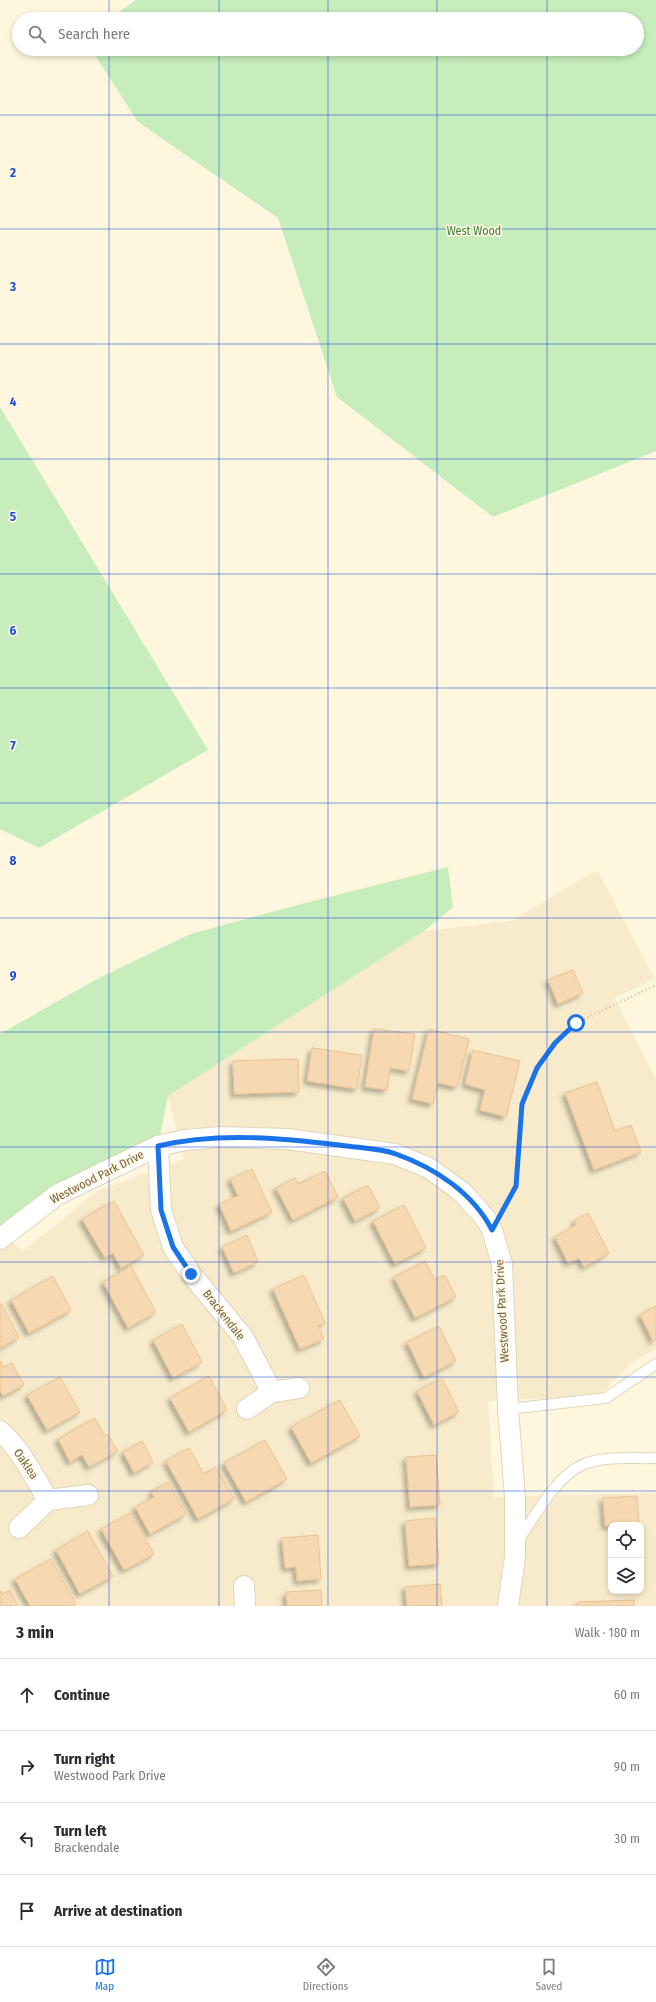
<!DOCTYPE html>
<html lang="en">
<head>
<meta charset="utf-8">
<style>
	body { margin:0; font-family:"Fira Sans Condensed",sans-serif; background:#f2f2f3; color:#2b2b33 }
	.controls { position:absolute; right:12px; bottom:12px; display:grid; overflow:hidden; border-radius:8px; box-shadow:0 2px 6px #0003 }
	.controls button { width:36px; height:36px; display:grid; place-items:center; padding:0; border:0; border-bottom:1px solid #e1e1e2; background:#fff; color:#2b2b33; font:20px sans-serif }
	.stop { position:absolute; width:12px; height:12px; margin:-9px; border:3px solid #1a73e8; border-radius:50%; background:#fff }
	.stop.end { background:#1a73e8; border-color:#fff; box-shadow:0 1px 4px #0008 }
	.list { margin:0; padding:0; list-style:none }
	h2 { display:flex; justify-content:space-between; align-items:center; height:52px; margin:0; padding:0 16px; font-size:17px }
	h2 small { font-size:13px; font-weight:400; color:#7c7c81 }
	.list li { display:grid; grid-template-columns:26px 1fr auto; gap:12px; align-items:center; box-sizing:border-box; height:72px; padding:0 16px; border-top:1px solid #e1e1e2 }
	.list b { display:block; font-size:15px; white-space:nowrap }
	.list p { margin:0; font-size:13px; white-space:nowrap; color:#7c7c81 }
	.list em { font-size:13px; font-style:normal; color:#7c7c81 }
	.icon { flex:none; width:22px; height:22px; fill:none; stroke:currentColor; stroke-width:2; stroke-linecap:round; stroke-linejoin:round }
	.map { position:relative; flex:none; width:656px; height:1606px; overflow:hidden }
	.search { position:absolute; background:#fff; box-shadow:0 2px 6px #0003; left:12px; right:12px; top:12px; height:44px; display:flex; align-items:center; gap:10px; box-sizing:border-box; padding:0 14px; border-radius:22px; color:#7c7c81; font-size:15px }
	.sheet { height:340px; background:#fff }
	nav { display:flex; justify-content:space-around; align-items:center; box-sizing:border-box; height:56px; border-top:1px solid #e1e1e2; background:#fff; font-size:11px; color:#7c7c81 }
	nav a { display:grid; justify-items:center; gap:2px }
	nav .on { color:#1a73e8 }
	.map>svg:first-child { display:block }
	.residential { fill:#f7ebcb; fill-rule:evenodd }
	.green { fill:#c6edbb }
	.building { fill:#f6d9b2; stroke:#eac391; filter:url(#shadow) }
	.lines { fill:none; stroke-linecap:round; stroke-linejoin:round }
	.lane-casing { stroke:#e3d4b9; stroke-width:12 }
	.street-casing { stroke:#e3d4b9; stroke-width:22 }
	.path { stroke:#dbbd96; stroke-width:2.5; stroke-dasharray:1 3; stroke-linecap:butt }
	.lane { stroke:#fff; stroke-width:10 }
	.street { stroke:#fff; stroke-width:20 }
	.route { stroke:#1a73e8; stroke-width:5 }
	.grid { fill:none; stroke:#1d4ed8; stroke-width:1; stroke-opacity:0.55 }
	.labels { text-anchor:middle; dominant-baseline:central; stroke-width:3; stroke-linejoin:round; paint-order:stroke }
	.park-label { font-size:12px; fill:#427d3a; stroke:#fffae5 }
	.street-label { font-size:12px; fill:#765e44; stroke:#fffae5 }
	.grid-label { font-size:13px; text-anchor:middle; font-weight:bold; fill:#1d4ed8; stroke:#fffae5; stroke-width:3; stroke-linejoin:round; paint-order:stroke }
</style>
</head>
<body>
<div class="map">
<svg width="656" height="1606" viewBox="0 0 656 1606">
	<defs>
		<filter id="shadow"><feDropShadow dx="-3.5" dy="3.5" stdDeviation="2" flood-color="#0004"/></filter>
	</defs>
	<rect width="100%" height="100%" fill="#fef7dd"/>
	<path class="residential" d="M597 870 655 979 614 998 656 1079V1349L632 1362 599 1396 488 1401 494 1497 656 1493V1606H0V1232L23 1251 97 1191 184 1159 168 1096 424 931 511 921ZM611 1525H641V1591H611Z"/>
	<path class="green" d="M136 0H656V451L493 517 337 397 278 218 138 122 91 49H637V19H109Z
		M0 407 208 750 39 848 0 829Z
		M448 867 453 907 424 931 168 1096 158 1146 0 1230V1034L95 980 190 934 301 904Z"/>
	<path class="building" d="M573 970 583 993 558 1004 548 980Z
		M374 1029 415 1034 409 1071 390 1068 387 1090 365 1087Z
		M429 1029 469 1039 457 1087 438 1083 433 1104 412 1099Z
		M312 1048 362 1055 357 1089 307 1081Z
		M473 1050 520 1061 506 1117 480 1110 485 1090 465 1084Z
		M298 1059 299 1092 234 1094 233 1061Z
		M597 1082 615 1131 631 1125 641 1152 594 1170 565 1093Z
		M252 1169 272 1212 231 1231 219 1204 238 1196 230 1179Z
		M325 1171 338 1197 293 1220 276 1188 295 1178 298 1184Z
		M368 1185 380 1208 355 1221 343 1198Z
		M114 1201 144 1255 121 1268 113 1253 105 1258 82 1219Z
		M404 1205 426 1248 395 1264 373 1221Z
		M588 1213 609 1253 584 1267 579 1258 568 1263 555 1237 576 1225 574 1221Z
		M247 1235 258 1262 234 1273 222 1247Z
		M425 1261 435 1280 445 1275 456 1297 415 1318 394 1277Z
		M131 1266 156 1312 128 1328 103 1282Z
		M304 1275 325 1323 318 1326 324 1339 300 1349 273 1289Z
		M53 1276 71 1310 29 1333 11 1300Z
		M1 1303 19 1337 0 1348V1304Z
		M656 1306V1339L653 1341 640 1315Z
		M182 1324 202 1362 173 1378 153 1340Z
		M439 1326 456 1361 424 1377 407 1342Z
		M0 1361 4 1367 12 1363 24 1385 3 1396 0 1391Z
		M209 1376 227 1410 189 1432 170 1398Z
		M60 1377 80 1412 47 1430 27 1395Z
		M442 1378 459 1412 434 1425 417 1391Z
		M340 1400 360 1436 311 1463 291 1427Z
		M95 1418 105 1436 108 1434 118 1451 89 1467 82 1455 70 1462 58 1439Z
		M265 1440 287 1479 246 1502 224 1463Z
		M142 1441 153 1462 134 1473 123 1452Z
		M189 1448 204 1474 216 1467 234 1499 198 1519 166 1461Z
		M436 1455 440 1505 410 1507 406 1457Z
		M168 1482 186 1514 150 1534 135 1507 154 1497 151 1492Z
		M637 1496 639 1524 605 1526 603 1498Z
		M131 1513 154 1554 124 1570 101 1529Z
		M435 1518 439 1564 409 1566 405 1521Z
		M88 1531 113 1576 80 1594 56 1550Z
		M318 1535 321 1579 297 1581 296 1567 285 1568 282 1538Z
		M51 1559 76 1604 72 1606H30L15 1579Z
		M440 1584 442 1606H407L405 1587Z
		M0 1590 2 1594 10 1590 18 1606H0Z
		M321 1590 322 1606H287L286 1592Z
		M634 1600V1606H578V1602Z"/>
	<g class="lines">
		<defs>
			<path id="lane" d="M508 1409 606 1398 656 1364
				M517 1542C535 1517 554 1478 582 1465 604 1455 633 1459 656 1458"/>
			<path id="street" d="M158 1146 161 1210 173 1247 191 1274 243 1337 272 1392
				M0 1239 57 1195 158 1146 185 1140 221 1137 288 1139 395 1154 429 1168 462 1192 486 1219 492 1230 502 1264 508 1409 515 1497V1557L508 1606
				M247 1409 272 1392 299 1388
				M0 1431C21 1449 34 1477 48 1500
				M19 1528 48 1500 88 1495
				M244 1586 245 1606"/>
		</defs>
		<use href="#lane" class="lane-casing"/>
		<use href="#street" class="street-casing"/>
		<path class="path" d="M505 1205 516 1186 522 1104 537 1068 555 1043 576 1023 656 985"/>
		<use href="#lane" class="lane"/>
		<use href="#street" class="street"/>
	</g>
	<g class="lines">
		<path class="route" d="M191 1274 173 1247 161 1210 158 1146C218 1132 279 1138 339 1145 358 1148 379 1148 396 1154 435 1168 473 1193 492 1230L516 1186 522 1104 537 1068 555 1043 576 1023"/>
	</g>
	<path class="grid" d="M109 0V19M219 0V19M328 0V19M437 0V19M547 0V19M109 49V1606M219 49V1606M328 49V1606M437 49V1606M547 49V1606M0 115H656M0 229H656M0 344H656M0 459H656M0 574H656M0 688H656M0 803H656M0 918H656M0 1032H656M0 1147H656M0 1262H656M0 1377H656M0 1491H656"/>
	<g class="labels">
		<g class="park-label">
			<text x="474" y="231">West Wood</text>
		</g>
		<g class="street-label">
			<text transform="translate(97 1177) rotate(-27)">Westwood Park Drive</text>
			<text transform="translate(502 1311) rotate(-93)">Westwood Park Drive</text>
			<text transform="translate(224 1315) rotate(52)">Brackendale</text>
			<text transform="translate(26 1464) rotate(56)">Oaklea</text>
		</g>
	</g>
	<g class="grid-label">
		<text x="13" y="177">2</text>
		<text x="13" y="291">3</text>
		<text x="13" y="406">4</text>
		<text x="13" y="521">5</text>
		<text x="13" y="635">6</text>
		<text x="13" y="750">7</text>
		<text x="13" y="865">8</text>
		<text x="13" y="980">9</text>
	</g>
</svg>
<div class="controls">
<button><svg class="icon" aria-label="locate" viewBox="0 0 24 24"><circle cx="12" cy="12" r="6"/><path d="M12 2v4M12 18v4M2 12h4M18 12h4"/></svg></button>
<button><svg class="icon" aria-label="layers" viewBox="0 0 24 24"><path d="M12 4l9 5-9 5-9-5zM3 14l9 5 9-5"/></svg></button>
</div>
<div class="stop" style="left:576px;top:1023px"></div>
<div class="stop end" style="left:191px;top:1274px"></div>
<div class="search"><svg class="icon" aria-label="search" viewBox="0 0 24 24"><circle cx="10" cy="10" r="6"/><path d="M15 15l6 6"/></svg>Search here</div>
</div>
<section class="sheet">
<h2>3 min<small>Walk · 180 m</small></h2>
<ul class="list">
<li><svg class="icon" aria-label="ahead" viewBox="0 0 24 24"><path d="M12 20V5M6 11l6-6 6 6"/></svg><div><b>Continue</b></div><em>60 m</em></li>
<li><svg class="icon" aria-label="right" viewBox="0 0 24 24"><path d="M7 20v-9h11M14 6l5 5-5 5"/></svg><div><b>Turn right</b><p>Westwood Park Drive</p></div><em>90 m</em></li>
<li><svg class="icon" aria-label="left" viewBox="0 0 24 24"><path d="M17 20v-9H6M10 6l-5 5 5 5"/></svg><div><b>Turn left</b><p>Brackendale</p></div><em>30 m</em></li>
<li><svg class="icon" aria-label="arrive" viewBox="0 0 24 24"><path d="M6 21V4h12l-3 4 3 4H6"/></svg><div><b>Arrive at destination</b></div></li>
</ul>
</section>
<nav>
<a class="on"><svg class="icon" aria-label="map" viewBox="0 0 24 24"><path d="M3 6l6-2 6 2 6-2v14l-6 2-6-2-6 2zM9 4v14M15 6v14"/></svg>Map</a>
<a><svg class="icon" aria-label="directions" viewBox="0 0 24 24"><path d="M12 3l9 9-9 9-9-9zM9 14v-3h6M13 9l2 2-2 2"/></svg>Directions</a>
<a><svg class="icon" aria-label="saved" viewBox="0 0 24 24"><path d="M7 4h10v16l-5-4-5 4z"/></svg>Saved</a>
</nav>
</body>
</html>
